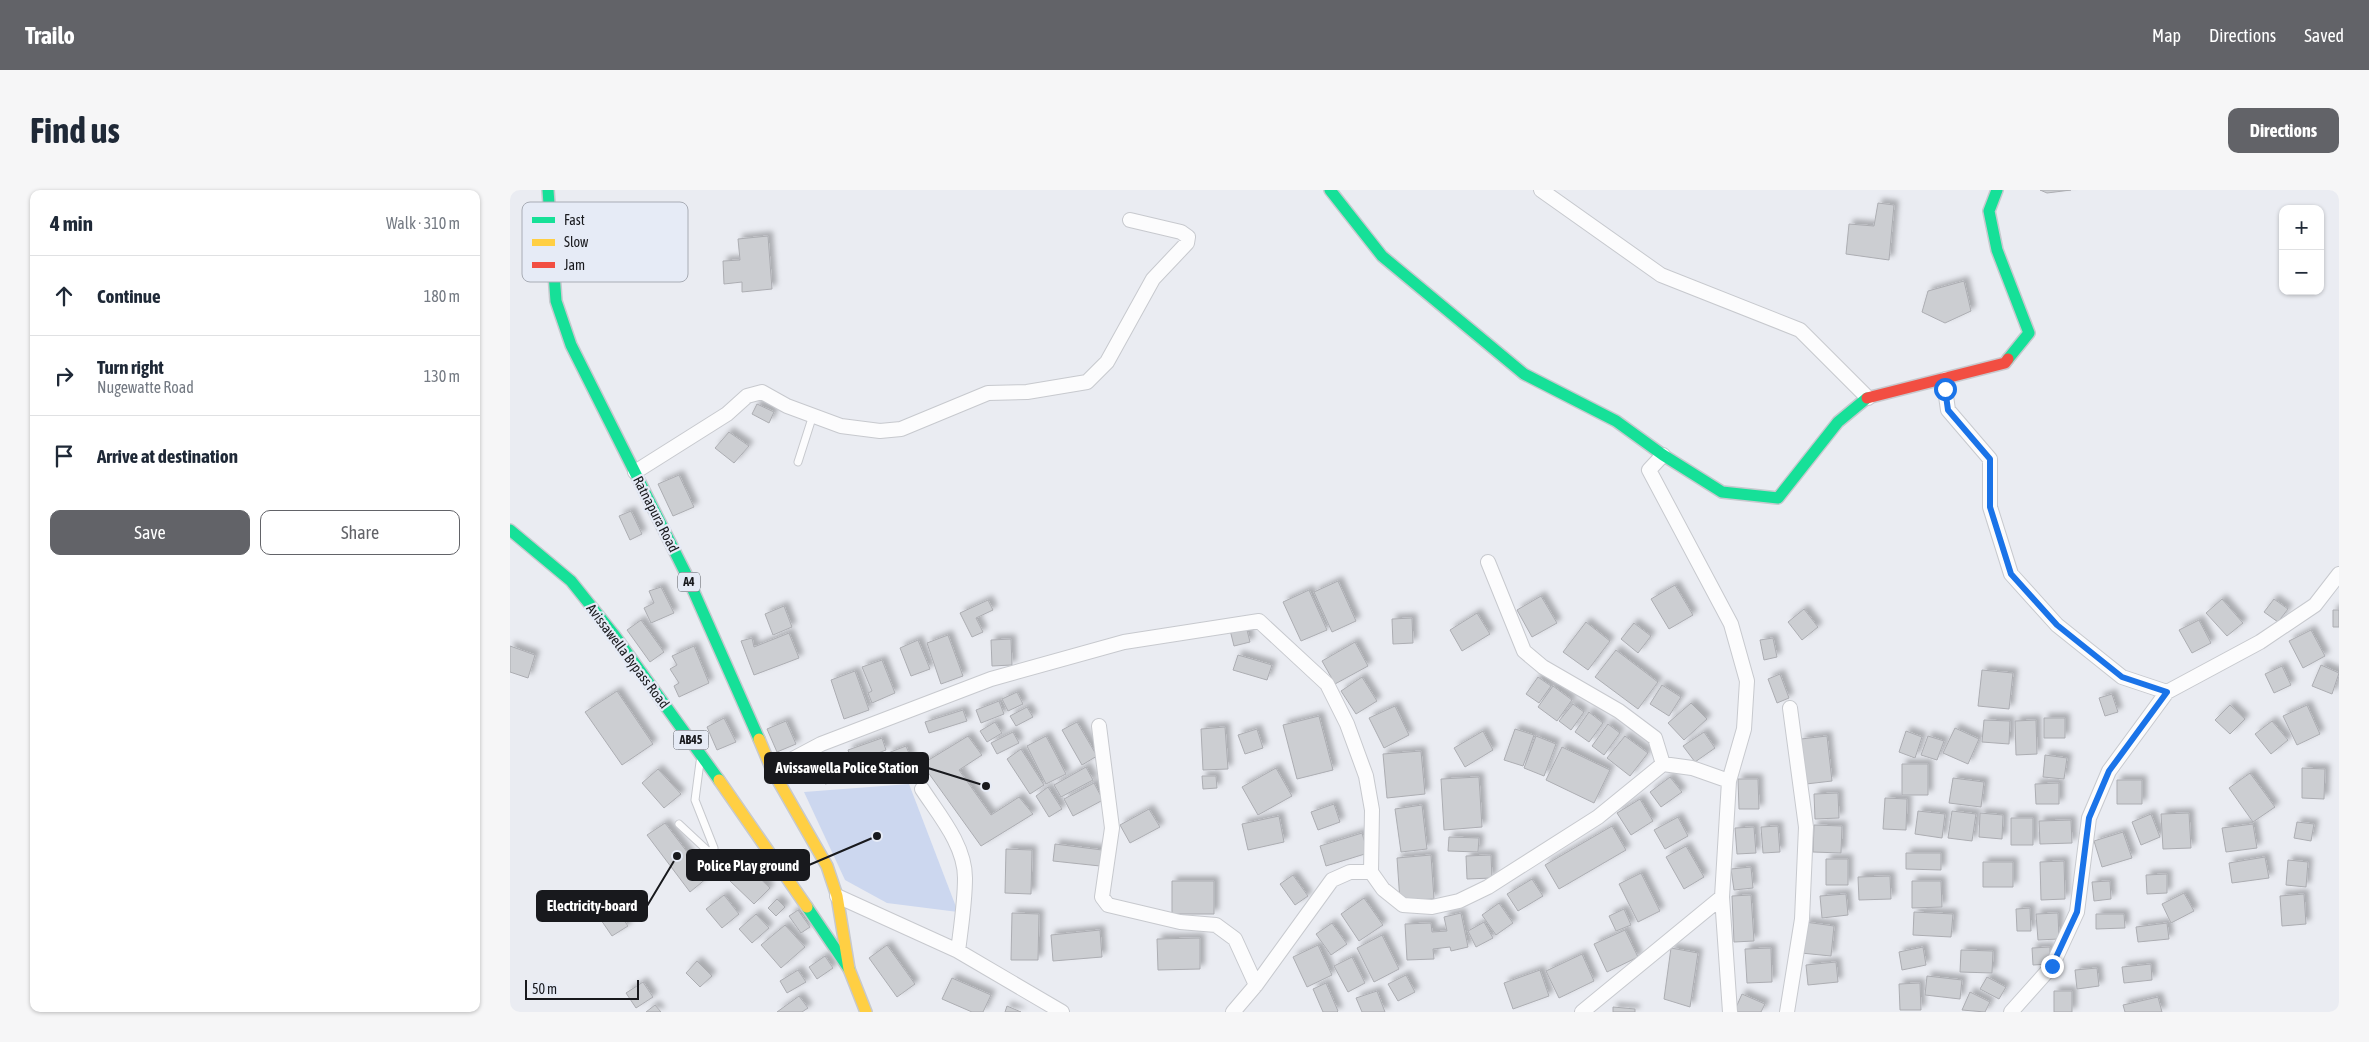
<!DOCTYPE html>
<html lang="en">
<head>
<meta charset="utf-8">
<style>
	body { margin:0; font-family:"Asap Condensed",sans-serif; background:#f6f6f7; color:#1f2937 }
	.controls { position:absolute; right:15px; top:15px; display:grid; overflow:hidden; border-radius:10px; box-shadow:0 1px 4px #0004 }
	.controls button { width:45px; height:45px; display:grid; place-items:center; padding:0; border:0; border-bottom:1px solid #e0e1e3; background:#fff; color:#1f2937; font:25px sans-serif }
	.scale { position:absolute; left:15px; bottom:12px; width:114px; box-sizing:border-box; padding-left:5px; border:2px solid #18191d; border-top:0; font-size:14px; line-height:18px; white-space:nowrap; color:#18191d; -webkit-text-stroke:4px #e6ebf6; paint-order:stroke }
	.stop { position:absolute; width:15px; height:15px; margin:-11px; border:4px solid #1a73e8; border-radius:50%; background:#fff }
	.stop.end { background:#1a73e8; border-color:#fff; box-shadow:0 1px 5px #0008 }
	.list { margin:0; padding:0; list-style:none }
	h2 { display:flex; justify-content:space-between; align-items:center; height:65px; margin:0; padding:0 20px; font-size:21px }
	h2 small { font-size:16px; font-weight:400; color:#747a83 }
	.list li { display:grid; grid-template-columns:32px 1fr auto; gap:15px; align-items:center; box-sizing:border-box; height:80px; padding:0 20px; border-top:1px solid #e0e1e3 }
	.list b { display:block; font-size:19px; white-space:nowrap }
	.list p { margin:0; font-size:16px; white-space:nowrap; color:#747a83 }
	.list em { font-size:16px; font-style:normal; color:#747a83 }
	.actions { display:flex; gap:10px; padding:15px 20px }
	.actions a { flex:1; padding:11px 0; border:1px solid #626368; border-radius:10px; text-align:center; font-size:18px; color:#626368 }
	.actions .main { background:#626368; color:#fff }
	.icon { flex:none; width:28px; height:28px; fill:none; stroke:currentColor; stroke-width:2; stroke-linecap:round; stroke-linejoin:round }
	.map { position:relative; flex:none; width:1829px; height:822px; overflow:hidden; border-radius:10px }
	header { display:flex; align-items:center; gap:30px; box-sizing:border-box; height:70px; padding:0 25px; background:#626368; color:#fff }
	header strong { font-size:24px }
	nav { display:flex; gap:28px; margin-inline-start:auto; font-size:18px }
	.intro { display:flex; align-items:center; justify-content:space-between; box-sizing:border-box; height:120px; padding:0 30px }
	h1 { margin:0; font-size:35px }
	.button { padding:12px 22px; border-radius:10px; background:#626368; color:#fff; font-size:18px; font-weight:700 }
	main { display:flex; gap:30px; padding:0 30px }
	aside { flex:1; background:#fff; border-radius:10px; box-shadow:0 1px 4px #0004 }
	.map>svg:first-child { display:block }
	.green { fill:#ccd7ef }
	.building { fill:#ccced2; stroke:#acadb2; filter:url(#shadow) }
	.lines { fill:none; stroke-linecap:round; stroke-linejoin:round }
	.lane-casing { stroke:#c7c9ce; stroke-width:9 }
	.street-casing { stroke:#c7c9ce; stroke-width:16 }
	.fast-casing { stroke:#c7c9ce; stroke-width:14 }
	.slow-casing { stroke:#c7c9ce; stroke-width:14 }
	.jam-casing { stroke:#c7c9ce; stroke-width:14 }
	.lane { stroke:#fcfcfd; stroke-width:7 }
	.street { stroke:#fcfcfd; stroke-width:14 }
	.fast { stroke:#16e098; stroke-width:11 }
	.slow { stroke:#ffcf43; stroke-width:11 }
	.jam { stroke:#f24e42; stroke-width:11 }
	.route { stroke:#1a73e8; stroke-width:6 }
	.labels { text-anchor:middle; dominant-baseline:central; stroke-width:4.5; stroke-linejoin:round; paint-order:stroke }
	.shield { fill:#e6ebf6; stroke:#56585e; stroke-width:1 }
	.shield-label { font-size:12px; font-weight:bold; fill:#18191d }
	.street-label { font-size:14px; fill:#18191d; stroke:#e6ebf6 }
	.key { fill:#e6ebf6; stroke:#a8acb5; stroke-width:1 }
	.key-label { font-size:14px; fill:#18191d }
	.leader { fill:none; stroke:#18191d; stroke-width:2 }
	.callout-dot { fill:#18191d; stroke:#e6ebf6; stroke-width:2 }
	.callout { fill:#18191d; stroke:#18191d; stroke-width:2 }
	.callout-label { font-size:15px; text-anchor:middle; font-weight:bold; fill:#fff }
</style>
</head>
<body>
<header>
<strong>Trailo</strong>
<nav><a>Map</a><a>Directions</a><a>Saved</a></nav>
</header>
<div class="intro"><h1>Find us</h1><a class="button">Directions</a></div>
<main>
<aside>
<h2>4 min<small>Walk · 310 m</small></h2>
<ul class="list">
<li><svg class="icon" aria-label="ahead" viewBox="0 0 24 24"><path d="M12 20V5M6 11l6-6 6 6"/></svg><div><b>Continue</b></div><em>180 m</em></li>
<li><svg class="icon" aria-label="right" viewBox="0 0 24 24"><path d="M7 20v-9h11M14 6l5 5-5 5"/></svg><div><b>Turn right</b><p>Nugewatte Road</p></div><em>130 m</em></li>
<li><svg class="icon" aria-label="arrive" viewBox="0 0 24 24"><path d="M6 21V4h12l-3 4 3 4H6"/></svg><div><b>Arrive at destination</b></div></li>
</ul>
<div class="actions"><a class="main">Save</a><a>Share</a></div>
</aside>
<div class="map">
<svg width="1829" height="822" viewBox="0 0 1829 822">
	<defs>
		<filter id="shadow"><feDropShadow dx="4.5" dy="-4.5" stdDeviation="2.5" flood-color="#0004"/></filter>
	</defs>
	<rect width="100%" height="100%" fill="#eaecf2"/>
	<path class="green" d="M399 594 448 722 377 713 335 690 294 602Z"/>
	<path class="building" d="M1530 0H1561L1537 3Z
		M1368 13 1384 15 1379 70 1336 64 1339 34 1364 36Z
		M258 46 262 99 232 102V92L214 94 213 71 230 70 228 49Z
		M1454 91 1461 121 1435 133 1412 122 1418 101Z
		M247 214 264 222 259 233 242 224Z
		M219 242 239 256 224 273 205 258Z
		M169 285 184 317 163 326 148 294Z
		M121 321 132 344 120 350 109 326Z
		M828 391 846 431 822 442 804 402Z
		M1165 395 1183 425 1159 439 1141 409Z
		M151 397 164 423 141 433 134 418 144 413 139 401Z
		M799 400 817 440 791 451 773 412Z
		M1031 406 1047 433 1022 447 1007 420Z
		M1712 409 1733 433 1717 446 1696 423Z
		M1764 409 1778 419 1768 432 1754 422Z
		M478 410 483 420 466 428 473 442 462 447 450 423Z
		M274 416 282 437 263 445 255 424Z
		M1294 419 1308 437 1292 450 1278 432Z
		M1823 420H1829V437H1823Z
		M967 423 980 444 952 461 940 440Z
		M902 428 903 453 883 454 882 429Z
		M131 430 154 462 140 472 117 440Z
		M1689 430 1701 453 1682 463 1669 440Z
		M1076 432 1100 451 1078 480 1053 462Z
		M1124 433 1141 446 1128 463 1111 449Z
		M736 436 740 452 724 456 720 440Z
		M1801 440 1815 466 1793 478 1779 451Z
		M279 443 289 468 244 485 231 451 242 448 244 457Z
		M438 445 453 486 431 494 417 453Z
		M1263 448 1267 467 1254 470 1250 450Z
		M501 449 502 475 482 476 481 450Z
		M408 450 420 479 401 486 390 458Z
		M845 452 858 476 825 494 812 471Z
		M0 456 25 465 18 488 0 482Z
		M184 456 199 493 169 507 164 496 169 493 160 479 167 475 162 466Z
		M1106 460 1148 492 1128 519 1085 487Z
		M728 465 762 475 757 490 723 480Z
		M372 470 385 503 362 513 358 503 362 501 352 477Z
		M1811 475 1829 483 1822 504 1802 496Z
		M1772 476 1781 495 1764 503 1755 484Z
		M1472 480 1503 483 1499 519 1468 516Z
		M345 481 359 520 334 529 321 490Z
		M1270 484 1279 508 1267 513 1258 489Z
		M852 487 867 511 846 524 831 501Z
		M1028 487 1041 496 1029 513 1016 504Z
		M1152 495 1171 507 1159 526 1140 514Z
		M1043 496 1062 510 1047 531 1028 517Z
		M107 501 143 554 112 575 75 522Z
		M507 502 513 514 498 521 492 509Z
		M1602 504 1608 522 1595 526 1589 508Z
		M489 511 494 524 471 533 466 520Z
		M1181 513 1197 529 1174 550 1158 533Z
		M1063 514 1074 522 1061 540 1049 531Z
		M1720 515 1735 529 1720 544 1705 530Z
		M1797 515 1810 544 1787 555 1773 526Z
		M885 516 899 545 874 558 859 528Z
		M517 517 523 527 506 536 500 526Z
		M453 520 457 531 419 543 415 532Z
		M1079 522 1093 533 1079 552 1065 542Z
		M809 526 823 580 787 589 773 535Z
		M214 528 226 552 207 560 197 537Z
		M1534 528H1555V548H1534Z
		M1474 530 1500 531 1499 554 1472 552Z
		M1526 530 1527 564 1506 565 1505 531Z
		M276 531 286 554 267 562 257 539Z
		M1762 531 1778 550 1761 564 1745 544Z
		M485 532 492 543 477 552 470 541Z
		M567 532 587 566 572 575 552 540Z
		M1098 534 1110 543 1094 565 1082 556Z
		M715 537 718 579 693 580 691 539Z
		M1445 538 1469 549 1458 574 1433 563Z
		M747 539 753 558 735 564 728 545Z
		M1005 539 1024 545 1013 576 994 570Z
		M973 541 983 560 955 577 944 558Z
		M1396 541 1412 547 1405 568 1389 562Z
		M503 542 509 553 487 564 481 553Z
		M1194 542 1205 558 1185 572 1173 556Z
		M458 546 472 565 449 580 481 625 509 607 523 624 471 656 412 574Z
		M536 546 556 584 536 594 517 556Z
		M1026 546 1046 554 1034 586 1014 578Z
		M1115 546 1138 563 1120 586 1097 568Z
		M1317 546 1322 591 1296 594 1291 549Z
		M1418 546 1434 551 1427 570 1411 565Z
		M372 548 376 560 342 573 338 560Z
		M396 556 401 568 382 575 378 563Z
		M1052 557 1100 580 1084 613 1036 590Z
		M511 559 534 595 520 604 497 569Z
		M911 561 915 604 877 608 873 564Z
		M1535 565 1557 568 1554 589 1533 587Z
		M1392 574H1418V605H1392Z
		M576 577 583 590 551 607 544 595Z
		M766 578 782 606 748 625 732 597Z
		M1792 578 1815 579 1814 609 1792 608Z
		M148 579 171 604 154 618 132 593Z
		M328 581 331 591 315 594 313 584Z
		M1740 583 1765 617 1743 632 1719 598Z
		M692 586H706L707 598 693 599Z
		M969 587 972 637 934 640 931 589Z
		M1160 587 1172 602 1151 617 1140 602Z
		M1443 588 1474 592 1471 617 1439 613Z
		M1228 589H1248L1249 619H1229Z
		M1607 590H1632V614H1607Z
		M584 593 593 610 563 626 554 609Z
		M1549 593V614H1526L1525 594Z
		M538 597 552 619 539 627 526 606Z
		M1328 603 1329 628 1305 629 1304 604Z
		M1375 608 1397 609 1396 640 1373 639Z
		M1130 609 1143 631 1121 645 1107 623Z
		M824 614 830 632 808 640 801 622Z
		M912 615 917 659 891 662 885 619Z
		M639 619 650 637 620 653 610 635Z
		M1408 621 1435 624 1432 648 1405 644Z
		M1442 621 1466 624 1462 651 1438 648Z
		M1470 623 1493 625 1492 649 1469 647Z
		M1679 623 1681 658 1653 659 1651 624Z
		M1641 624 1650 647 1631 655 1622 632Z
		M769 626 774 652 738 660 732 634Z
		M1168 627 1178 646 1155 659 1144 640Z
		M1501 628H1523V655H1501Z
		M1561 630 1562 653 1530 654 1529 631Z
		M1787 632 1804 634 1801 651 1784 648Z
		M155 633 197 688 180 702 137 645Z
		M1743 634 1747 658 1716 662 1712 638Z
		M1304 635 1332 636 1331 663 1303 662Z
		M1102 636 1116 660 1049 699 1035 675Z
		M1268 636 1270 662 1253 663 1251 637Z
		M1244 637 1246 663 1227 664 1225 638Z
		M1613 642 1622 668 1592 677 1584 651Z
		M852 643 858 663 816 676 810 656Z
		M939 647 969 648 968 662 938 661Z
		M545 654 592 660 590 676 543 671Z
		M1176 656 1194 687 1174 699 1156 667Z
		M496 659 522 660 521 704 495 703Z
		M1396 663H1431V680L1396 679Z
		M921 665 924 709 890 711 887 668Z
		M981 665 982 688 957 689 956 666Z
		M1755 667 1759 688 1722 693 1719 673Z
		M1316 669H1338V695H1316Z
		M1778 670 1798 672 1796 697 1776 695Z
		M1554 671 1555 709 1531 710 1530 672Z
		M1473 672H1503V697H1473Z
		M235 674 260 698 244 714 219 690Z
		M1241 677 1243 698 1224 700 1221 679Z
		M1131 683 1150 721 1128 732 1109 694Z
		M1657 684V703L1637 704 1636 685Z
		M783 685 798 706 785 715 770 694Z
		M1380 686 1381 709 1349 710 1348 687Z
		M1022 689 1033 706 1008 721 997 704Z
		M662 691H704V724H662Z
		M1402 691H1431L1432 717 1402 718Z
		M1600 691 1601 709 1584 711 1582 692Z
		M1674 703 1684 721 1661 733 1652 714Z
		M1336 704 1338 725 1312 728 1310 706Z
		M1794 704 1796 734 1772 736 1770 706Z
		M214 705 229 724 212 738 196 719Z
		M1241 705 1244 751 1224 752 1222 706Z
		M854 708 873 735 849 751 831 724Z
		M267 709 275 717 266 726 258 718Z
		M989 713 1003 733 986 745 972 725Z
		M1520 718 1521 741H1507L1506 719Z
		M1114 719 1121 735 1106 741 1099 726Z
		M107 720 118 736 102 746 91 730Z
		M288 720 300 737 291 743 279 726Z
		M1404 722 1443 724 1441 747 1403 745Z
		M502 723 529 724 528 770H501Z
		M951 723 958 757 941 761 940 757 923 759 924 769 897 770 895 734 921 733 922 742 937 741 934 727Z
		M1548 723 1549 749 1528 750 1526 724Z
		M246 724 259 738 242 753 229 739Z
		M1586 724H1614L1615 738 1586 739Z
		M974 732 983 748 966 757 958 741Z
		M1295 732 1324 736 1321 766 1291 763Z
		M822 733 837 754 821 765 806 744Z
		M1657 733 1659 749 1628 752 1626 737Z
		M275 735 295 757 271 778 251 755Z
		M590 740 592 767 543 771 541 745Z
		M1115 740 1128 767 1097 782 1084 754Z
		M872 745 889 779 864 792 847 758Z
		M690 748V779L648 780 647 749Z
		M377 755 405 794 387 807 359 768Z
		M808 755 822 785 797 797 783 767Z
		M1413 757 1416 775 1392 780 1389 762Z
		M1540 757V774L1523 775 1522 758Z
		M1161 758 1188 763 1180 817 1154 809Z
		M1261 758 1262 792 1237 793 1235 759Z
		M1451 760 1483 761 1482 783 1450 782Z
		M1072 764 1084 791 1049 808 1036 781Z
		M315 766 323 778 307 789 299 777Z
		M842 767 855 793 838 802 824 776Z
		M187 771 202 786 190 797 176 783Z
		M1326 772 1328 792 1298 795 1296 775Z
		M1641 774 1642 790 1614 793 1612 777Z
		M1587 778 1589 796 1567 799 1565 780Z
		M288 780 296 792 277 803 270 791Z
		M1030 780 1039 806 1003 819 994 793Z
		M896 785 905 802 888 811 878 794Z
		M1417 786 1452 790 1450 809 1415 805Z
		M1477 787 1496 797 1489 809 1470 799Z
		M442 788 481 805 473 822H462L432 809Z
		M133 792 143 807 126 818 116 803Z
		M816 793 828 821 827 822H813L803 799Z
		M1410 793 1411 820H1390L1389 794Z
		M867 801 875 822H852L846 808Z
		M1544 801H1562V822H1544Z
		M1460 802 1480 812 1475 822 1452 820Z
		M1232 804 1255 814 1251 822H1224Z
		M289 806 298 818 292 822H267Z
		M1648 807 1652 822H1615L1613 815Z
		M145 815 151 822H136Z
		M497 816 511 822H495Z
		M1103 817 1125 819V822H1103Z"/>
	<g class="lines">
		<defs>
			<path id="lane" d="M288 272 303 225
				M169 634 199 662 204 658 185 610 190 572"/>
			<path id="street" d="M1031 0 1151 85 1290 140 1358 208
				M1436 189 1435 199 1438 220 1480 269V317L1501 384 1547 435 1612 487 1657 502 1750 452 1805 415 1829 384
				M125 282 217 224 237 206 252 202 277 216 331 236 370 241 391 239 478 203 517 202 577 192 597 172 643 89 677 53 678 47 671 42 620 30
				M978 372 1014 461 1033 477 1109 521 1145 548 1153 574
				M589 536 602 638 592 707 598 715 670 732 706 735 725 749 746 795
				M262 580 311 554 481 489 614 452 749 431 817 494 837 534 856 586 862 620 861 682H840L822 690 746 795 723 822
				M412 599C429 625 455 655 455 688 455 712 451 737 448 761
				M861 682 873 699 893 715 922 717 949 711 978 697 1088 627 1153 574 1182 578 1219 591
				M327 706 448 761 552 822
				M1212 707 1220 822
				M1072 822 1212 707 1219 591 1234 539 1237 491 1221 434 1139 280 1153 265
				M1277 822 1292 729 1296 637 1280 518
				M1501 822 1542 776 1567 722 1579 628 1599 581 1657 502"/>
			<path id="fast" d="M38 0 46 111 61 155 176 384 249 549
				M820 0 872 66 1014 184 1106 231 1153 265 1212 302 1268 308 1328 232 1357 208
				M1487 0 1479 21 1487 60 1519 143 1498 169
				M0 340 61 391 105 446 209 590
				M297 717 339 779"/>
			<path id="slow" d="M249 549 262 580 317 676 327 706 339 779 356 822
				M209 590 297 717"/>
			<path id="jam" d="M1357 208 1495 173 1498 169"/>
		</defs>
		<use href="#lane" class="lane-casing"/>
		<use href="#street" class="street-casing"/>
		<use href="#fast" class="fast-casing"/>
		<use href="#slow" class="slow-casing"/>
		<use href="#jam" class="jam-casing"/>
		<use href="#lane" class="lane"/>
		<use href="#street" class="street"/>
		<use href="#fast" class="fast"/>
		<use href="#slow" class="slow"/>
		<use href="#jam" class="jam"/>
	</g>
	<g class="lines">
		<path class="route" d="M1435 199 1438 220 1480 269V317L1501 384 1547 435 1612 487 1657 502 1599 581 1579 628 1567 722 1542 776"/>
	</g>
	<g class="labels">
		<g class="shield">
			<rect x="168" y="382.5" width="22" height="19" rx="4"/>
			<rect x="163.5" y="540.5" width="35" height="19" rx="4"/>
		</g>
		<g class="shield-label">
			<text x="179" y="392">A4</text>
			<text x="181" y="550">AB45</text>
		</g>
		<g class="street-label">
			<text transform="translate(146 324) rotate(63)">Ratnapura Road</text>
			<text transform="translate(118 466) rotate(53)">Avissawella Bypass Road</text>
		</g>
	</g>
	<rect x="12" y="12" width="166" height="80" rx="8" class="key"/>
	<rect x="22" y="27" width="23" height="6" fill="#16e098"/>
	<rect x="22" y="49" width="23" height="7" fill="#ffcf43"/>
	<rect x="22" y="72" width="23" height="6" fill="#f24e42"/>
	<g class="key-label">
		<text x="54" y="35">Fast</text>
		<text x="54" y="57">Slow</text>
		<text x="54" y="80">Jam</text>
	</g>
	<path class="leader" d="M476 596L418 578M367 646L299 675M167 666L137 716"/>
	<g class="callout-dot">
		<circle cx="476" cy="596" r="5"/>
		<circle cx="367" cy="646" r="5"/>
		<circle cx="167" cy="666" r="5"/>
	</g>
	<g class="callout">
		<rect x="255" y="563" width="163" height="30" rx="5"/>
		<rect x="177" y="660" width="122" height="30" rx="5"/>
		<rect x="27" y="701" width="110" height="30" rx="5"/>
	</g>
	<g class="callout-label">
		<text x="337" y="583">Avissawella Police Station</text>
		<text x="238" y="681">Police Play ground</text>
		<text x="82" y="721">Electricity-board</text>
	</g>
</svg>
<div class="controls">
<button>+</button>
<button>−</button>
</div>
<div class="scale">50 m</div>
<div class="stop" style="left:1435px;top:199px"></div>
<div class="stop end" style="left:1542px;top:776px"></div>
</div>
</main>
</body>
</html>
